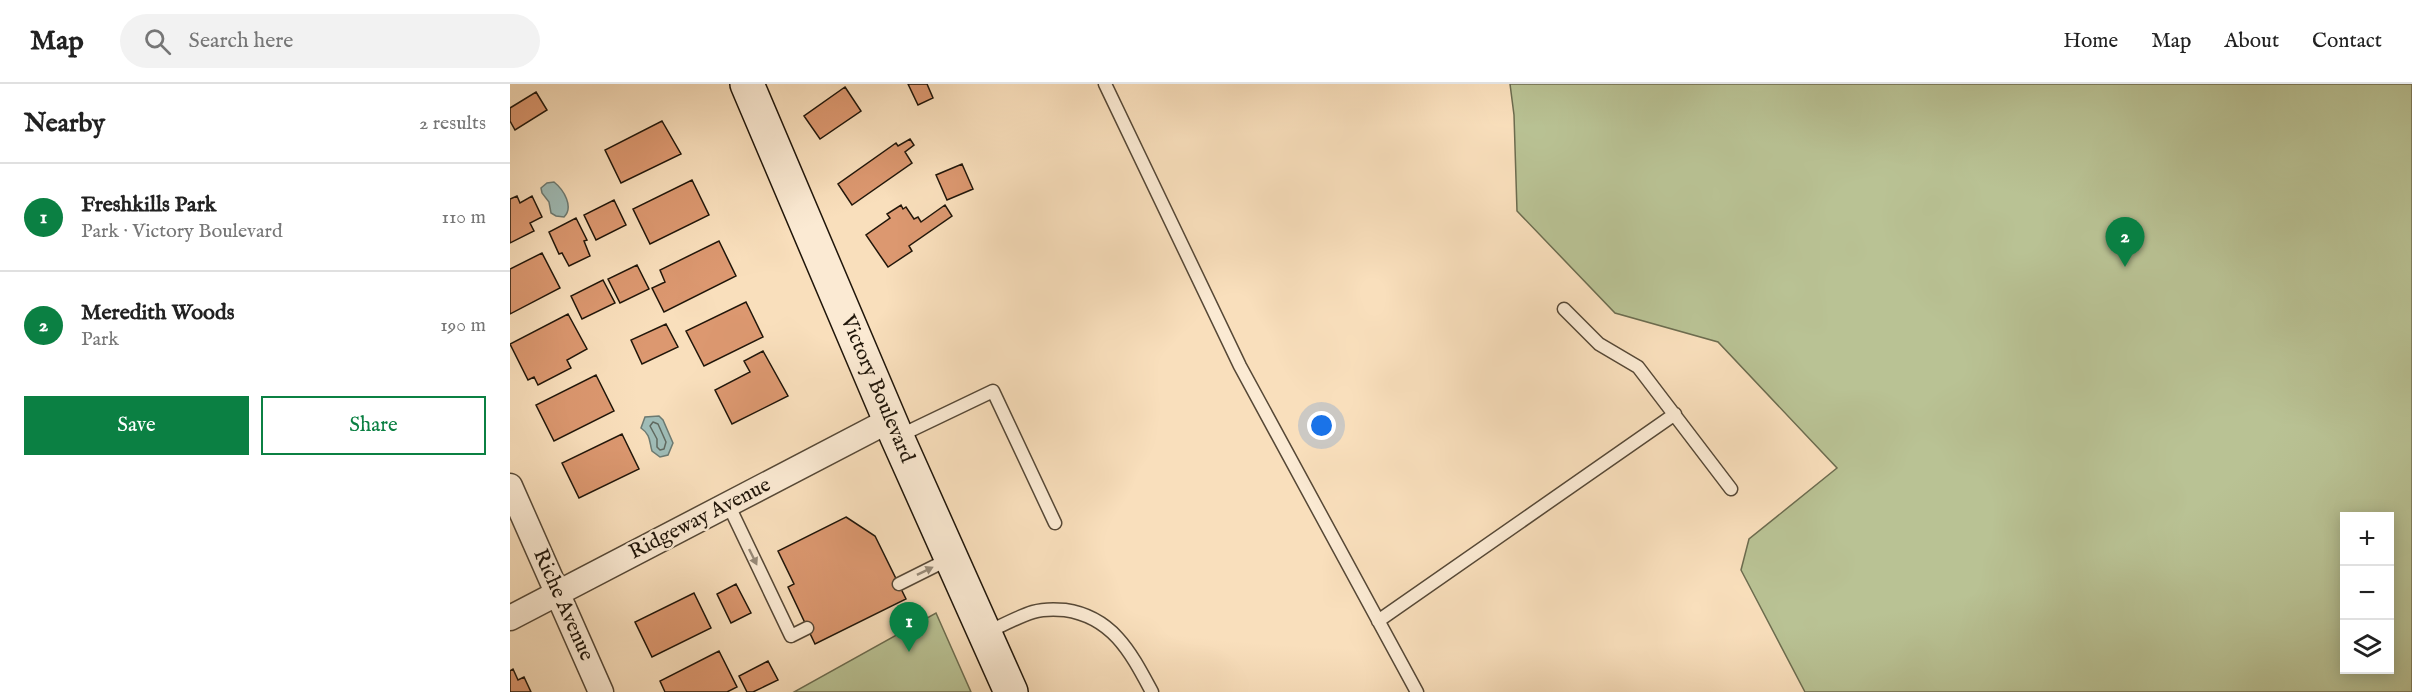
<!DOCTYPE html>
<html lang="en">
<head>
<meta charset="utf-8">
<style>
	body { margin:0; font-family:"IM FELL English",serif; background:#f2f2f2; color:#222 }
	.controls { position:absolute; right:18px; bottom:18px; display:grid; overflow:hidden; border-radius:0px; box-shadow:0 3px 15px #0003 }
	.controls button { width:54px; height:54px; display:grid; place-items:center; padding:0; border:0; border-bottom:2px solid #e0e0e0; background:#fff; color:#222; font:30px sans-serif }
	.you { position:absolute; left:812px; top:342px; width:21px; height:21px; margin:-15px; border:4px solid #fff; border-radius:50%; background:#1a73e8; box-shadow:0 0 0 9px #1a73e833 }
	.badge { display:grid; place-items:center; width:39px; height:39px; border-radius:50%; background:#0b8043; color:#fff; font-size:20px; font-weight:700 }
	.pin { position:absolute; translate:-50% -50px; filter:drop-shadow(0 2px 3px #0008) }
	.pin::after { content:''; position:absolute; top:32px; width:21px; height:18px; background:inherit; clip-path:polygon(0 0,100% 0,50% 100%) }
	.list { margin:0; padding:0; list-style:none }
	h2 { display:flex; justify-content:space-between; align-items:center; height:78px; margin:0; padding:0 24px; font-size:26px }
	h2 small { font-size:20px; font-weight:400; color:#767676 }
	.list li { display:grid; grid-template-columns:39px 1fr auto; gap:18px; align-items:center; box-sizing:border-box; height:108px; padding:0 24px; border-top:2px solid #e0e0e0 }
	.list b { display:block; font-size:22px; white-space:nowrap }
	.list p { margin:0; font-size:20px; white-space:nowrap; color:#767676 }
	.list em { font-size:20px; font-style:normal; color:#767676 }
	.actions { display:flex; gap:12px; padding:18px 24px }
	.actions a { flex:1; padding:14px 0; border:2px solid #0b8043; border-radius:0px; text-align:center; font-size:21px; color:#0b8043 }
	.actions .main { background:#0b8043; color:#fff }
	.icon { flex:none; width:33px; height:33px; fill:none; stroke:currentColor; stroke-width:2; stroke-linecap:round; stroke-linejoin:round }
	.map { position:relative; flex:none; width:1902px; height:608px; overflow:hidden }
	header { display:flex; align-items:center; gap:36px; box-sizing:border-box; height:84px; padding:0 30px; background:#fff; border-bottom:2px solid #e0e0e0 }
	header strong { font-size:28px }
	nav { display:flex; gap:33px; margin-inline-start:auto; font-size:21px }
	.search { width:420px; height:54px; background:#f2f2f2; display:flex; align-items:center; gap:15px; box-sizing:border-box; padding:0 21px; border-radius:33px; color:#767676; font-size:22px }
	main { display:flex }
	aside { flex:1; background:#fff }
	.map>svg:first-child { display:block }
	.green { fill:#b9c294; stroke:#6c6c4f; stroke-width:1.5; fill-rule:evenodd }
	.water { fill:#9fbcb7; stroke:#6c7a72; stroke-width:1.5 }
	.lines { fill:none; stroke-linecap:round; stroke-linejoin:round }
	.shore { stroke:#606960; stroke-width:1.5 }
	.building { fill:#dc9870; stroke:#20160a; stroke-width:1.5 }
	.lane-casing { stroke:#564836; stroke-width:15 }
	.street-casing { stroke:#564836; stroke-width:27 }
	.secondary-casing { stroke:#20160a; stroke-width:36 }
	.lane { stroke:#fbead3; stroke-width:12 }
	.street { stroke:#fbead3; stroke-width:24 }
	.secondary { stroke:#fbead3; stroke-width:33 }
	.oneway { fill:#988b79 }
	.labels { text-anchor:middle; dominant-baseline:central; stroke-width:5; stroke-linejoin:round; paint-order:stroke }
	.street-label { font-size:21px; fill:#20160a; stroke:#fbead3 }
</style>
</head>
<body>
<header>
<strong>Map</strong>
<div class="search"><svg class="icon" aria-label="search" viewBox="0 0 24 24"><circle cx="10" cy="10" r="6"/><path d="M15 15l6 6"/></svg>Search here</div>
<nav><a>Home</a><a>Map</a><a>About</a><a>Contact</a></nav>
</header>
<main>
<aside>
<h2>Nearby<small>2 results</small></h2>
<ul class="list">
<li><span class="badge">1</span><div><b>Freshkills Park</b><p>Park · Victory Boulevard</p></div><em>110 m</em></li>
<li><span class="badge">2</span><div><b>Meredith Woods</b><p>Park</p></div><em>190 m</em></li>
</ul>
<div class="actions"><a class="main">Save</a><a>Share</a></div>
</aside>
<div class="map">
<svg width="1902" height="608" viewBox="0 0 1902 608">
	<rect width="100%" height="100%" fill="#f9dfbc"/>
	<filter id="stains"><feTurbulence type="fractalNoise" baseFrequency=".00333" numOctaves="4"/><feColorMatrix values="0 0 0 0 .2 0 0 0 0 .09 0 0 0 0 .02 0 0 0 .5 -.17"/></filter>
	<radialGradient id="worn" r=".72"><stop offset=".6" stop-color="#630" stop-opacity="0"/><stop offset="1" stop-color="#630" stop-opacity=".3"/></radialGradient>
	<path class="green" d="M1000 0H1902V608H1295L1231 486 1239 455 1327 384 1208 258 1105 229 1007 127 1004 31ZM1834 432H1880V586H1834Z
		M426 529 461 608H284Z"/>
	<path class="water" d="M44 98C54 106 64 123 54 133L46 132 41 129 39 118 32 109 31 104 37 99Z
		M149 332 153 336 163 359 158 371 150 373 142 367C139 357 141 351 131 344L135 333Z"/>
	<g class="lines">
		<path class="shore" d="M143 338 148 340 156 358 154 365 150 366 147 363V355L140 342Z"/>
	</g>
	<path class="building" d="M398 0H417L423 14 408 21Z
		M335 3 351 27 310 55 294 32Z
		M26 8 37 26 5 46 0 37V24Z
		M152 37 171 70 111 99 95 66Z
		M400 55 404 61 395 68 402 79 342 121 328 100 386 59 388 62Z
		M452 80 463 105 437 116 426 91Z
		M182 96 199 131 140 160 123 125Z
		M7 112 10 119 22 112 32 133 20 139 24 147 0 159V115Z
		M104 116 116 141 86 156 74 131Z
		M391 121 393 125 396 123 404 135 408 133 411 138 435 121 442 132 399 162 402 167 378 183 356 151 380 134 377 130Z
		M66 134 77 156 74 157 80 172 59 182 52 169 49 170 39 148Z
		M209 157 226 192 154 228 142 204 155 198 150 186Z
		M32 169 50 204 0 230V185Z
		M127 181 139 205 110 219 98 195Z
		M93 196 105 219 72 235 61 212Z
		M236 218 253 253 194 282 176 247Z
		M58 230 77 265 57 276 61 284 28 301 24 293 18 296 0 260Z
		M156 240 168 263 132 280 121 256Z
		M253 267 278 312 222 340 205 306 240 288 234 277Z
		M86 291 104 327 44 357 26 321Z
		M112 350 129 385 69 414 52 379Z
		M336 433 365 452 396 515 305 560 278 503 284 500 268 467Z
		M226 500 241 529 221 539 207 510Z
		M184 509 201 544 142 573 125 538Z
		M209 567 227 603 217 608H155L150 597Z
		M258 577 268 596 243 608H237L229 592Z
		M3 585 8 596 14 593 21 608H0V587Z"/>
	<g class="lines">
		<defs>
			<path id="lane" d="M595 0 730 282 907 608
				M1054 225 1089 260 1128 283 1221 405
				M389 352 483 307 545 439
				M218 420 281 552 297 544
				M389 500 439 475
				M868 537 1165 330
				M476 549C491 542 507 533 523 528 533 525 544 525 555 526 603 533 621 569 642 608"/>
			<path id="street" d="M0 402 91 608
				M0 534 380 336"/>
			<path id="secondary" d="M237 0 387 353 501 608"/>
		</defs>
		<use href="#lane" class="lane-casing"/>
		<use href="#street" class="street-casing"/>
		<use href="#secondary" class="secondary-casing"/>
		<use href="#lane" class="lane"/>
		<use href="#street" class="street"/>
		<use href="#secondary" class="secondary"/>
	</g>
	<defs><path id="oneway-solid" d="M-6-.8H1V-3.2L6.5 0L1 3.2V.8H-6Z" transform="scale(1.5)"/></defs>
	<g class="oneway">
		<use href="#oneway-solid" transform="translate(243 473) rotate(64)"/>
		<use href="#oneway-solid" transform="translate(415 487) rotate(-26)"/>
	</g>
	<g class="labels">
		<g class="street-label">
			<text transform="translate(367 305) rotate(67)">Victory Boulevard</text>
			<text transform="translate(190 435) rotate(-27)">Ridgeway Avenue</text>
			<text transform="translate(53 521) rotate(66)">Riche Avenue</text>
		</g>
	</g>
	<rect width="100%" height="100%" filter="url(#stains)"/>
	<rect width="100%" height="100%" fill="url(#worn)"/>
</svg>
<div class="controls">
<button>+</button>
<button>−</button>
<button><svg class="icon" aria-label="layers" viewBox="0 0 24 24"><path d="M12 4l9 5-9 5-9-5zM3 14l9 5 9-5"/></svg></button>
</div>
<div class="you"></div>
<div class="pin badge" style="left:399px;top:568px">1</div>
<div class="pin badge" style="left:1615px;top:183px">2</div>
</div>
</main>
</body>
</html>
